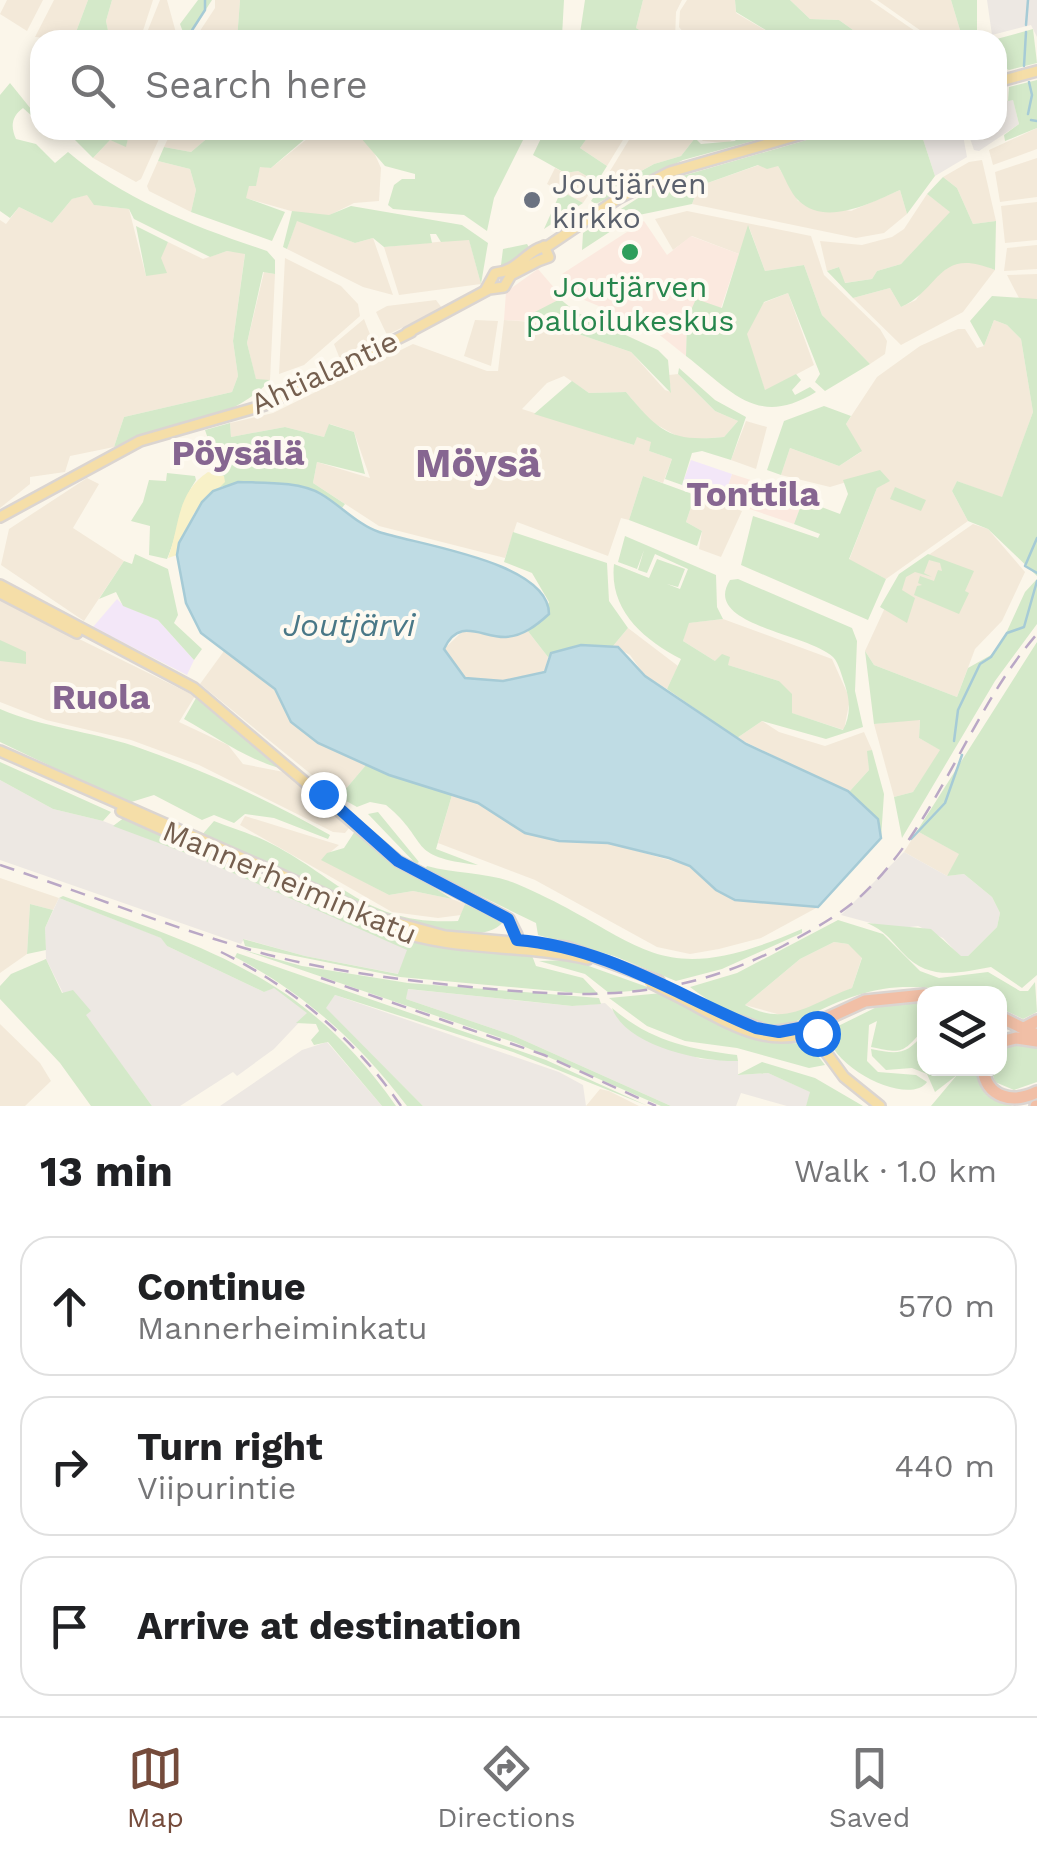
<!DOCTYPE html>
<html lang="en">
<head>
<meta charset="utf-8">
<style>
	body { margin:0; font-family:"Work Sans",sans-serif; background:#f2f2f2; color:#202124 }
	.controls { position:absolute; right:30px; bottom:30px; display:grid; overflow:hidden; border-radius:20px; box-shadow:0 5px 15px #0003 }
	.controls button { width:90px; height:90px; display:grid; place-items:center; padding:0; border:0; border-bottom:2px solid #e0e0e0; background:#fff; color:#202124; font:50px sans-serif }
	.stop { position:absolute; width:30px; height:30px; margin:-22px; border:8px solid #1a73e8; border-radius:50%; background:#fff }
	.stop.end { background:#1a73e8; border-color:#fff; box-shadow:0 2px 10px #0008 }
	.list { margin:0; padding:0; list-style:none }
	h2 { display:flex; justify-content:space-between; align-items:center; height:130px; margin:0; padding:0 40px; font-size:42px }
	h2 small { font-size:32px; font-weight:400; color:#757577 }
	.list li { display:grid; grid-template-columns:65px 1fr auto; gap:30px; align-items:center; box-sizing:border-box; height:140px; margin:0 20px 20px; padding:0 20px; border:2px solid #e0e0e0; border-radius:30px }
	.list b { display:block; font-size:38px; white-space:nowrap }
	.list p { margin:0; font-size:32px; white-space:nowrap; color:#757577 }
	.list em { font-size:32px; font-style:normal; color:#757577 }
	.icon { flex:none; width:55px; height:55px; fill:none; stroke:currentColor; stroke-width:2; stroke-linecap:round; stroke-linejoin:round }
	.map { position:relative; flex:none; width:1037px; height:1106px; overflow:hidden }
	.search { position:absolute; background:#fff; box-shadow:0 5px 15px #0003; left:30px; right:30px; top:30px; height:110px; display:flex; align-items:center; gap:25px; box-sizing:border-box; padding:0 35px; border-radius:30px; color:#757577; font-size:38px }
	.sheet { height:610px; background:#fff }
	nav { display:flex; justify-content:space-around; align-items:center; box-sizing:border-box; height:140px; border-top:2px solid #e0e0e0; background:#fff; font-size:28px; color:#757577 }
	nav a { display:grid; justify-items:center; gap:5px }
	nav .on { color:#754b3b }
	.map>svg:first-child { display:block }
	.residential { fill:#f3e9d9 }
	.commercial { fill:#fbe9df }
	.industrial { fill:#ede8e3 }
	.education { fill:#f3e7f8 }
	.green { fill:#d4e9c9; fill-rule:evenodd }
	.sand { fill:#f8f1c8 }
	.water { fill:#bfdce4; stroke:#a6cbd6; stroke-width:2.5 }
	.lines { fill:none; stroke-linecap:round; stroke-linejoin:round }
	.stream { stroke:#a6cbd6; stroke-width:2.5 }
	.major-casing { stroke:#dbd5d1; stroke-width:14 }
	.highway-casing { stroke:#dbd5d1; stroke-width:16 }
	.major { stroke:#f5dea8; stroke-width:9 }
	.highway { stroke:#f1bfa6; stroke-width:11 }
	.rail { stroke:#baa8c6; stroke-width:2.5; stroke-dasharray:15 10; stroke-linecap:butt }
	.major-bridge-casing { stroke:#dbd5d1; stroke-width:14; stroke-linecap:butt }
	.major-bridge { stroke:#f5dea8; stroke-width:9 }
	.route { stroke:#1a73e8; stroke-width:12 }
	.worship-dot { fill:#6b7280; stroke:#fefaf1; stroke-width:4 }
	.leisure-dot { fill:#2e9e5b; stroke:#fefaf1; stroke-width:4 }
	.labels { text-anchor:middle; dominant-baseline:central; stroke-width:8; stroke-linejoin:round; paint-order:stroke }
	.worship-label { font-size:30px; fill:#5b616d; stroke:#fefaf1; text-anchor:start }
	.leisure-label { font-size:30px; fill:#27864d; stroke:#fefaf1 }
	.street-label { font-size:30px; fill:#755f4f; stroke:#fefaf1 }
	.water-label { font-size:32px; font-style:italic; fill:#497887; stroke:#fefaf1 }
	.quarter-label { font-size:35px; font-weight:bold; fill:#866691; stroke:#fefaf1 }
	.district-label { font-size:40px; font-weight:bold; fill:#866691; stroke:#fefaf1 }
</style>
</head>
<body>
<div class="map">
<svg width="1037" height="1106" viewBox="0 0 1037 1106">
	<rect width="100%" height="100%" fill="#fbf6ea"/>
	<path class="residential" d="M7 0H43L27 31 0 14Z
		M54 0H88L73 40 35 37Z
		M112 0H153L140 40H110L106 21Z
		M160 0H167L178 40H144Z
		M215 0H240L237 40H194L215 8Z
		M643 0H682L676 12 675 40H657L636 28Z
		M687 0H735L736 13 782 40H715L684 33 679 27 680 11Z
		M790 0H870L928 40H867L839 20 810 19Z
		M877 0H951L963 40H934Z
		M1037 128V149L993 165 989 150Z
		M130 130H163L141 179 136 182 93 158 110 140 126 146Z
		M172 130H217L191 152 164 147Z
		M308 130H352L371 146 381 168 379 201 354 203 330 215H305L245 198 249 185H256L260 166 271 168 307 139Z
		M593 130H629L607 166 580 148Z
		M635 130H687L695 138 681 156 654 164 602 192 599 189Z
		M692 130H743L728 143 703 141Z
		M1037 158V197L1000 202 995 172Z
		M982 160 996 221 973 224 957 188 943 177 969 162Z
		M158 161 190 169 196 190 191 212 149 191 147 186Z
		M759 165 778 166 798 201 851 211 900 190 907 214 884 233 856 238 692 204 699 186Z
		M555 168 565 173 578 171 597 182 583 203 547 184Z
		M88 194 95 205 129 209 146 276 168 242 203 259 227 251 245 253 233 341 238 376 232 392 124 417 114 447 70 456 65 472 30 477V484L0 508V220L6 224 19 207 52 223 72 199Z
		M927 194 951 212 901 264 877 271 872 279 844 283 839 267 827 271 820 241 862 245 892 237 904 229Z
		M1037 202V240L1005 243 1001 206Z
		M687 211 811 236 824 275 880 329 887 341 885 354 870 364 837 332 822 315 804 265 765 271 749 227 739 254 692 236 673 250 655 219Z
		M297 220 355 243 373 238 393 295 363 287 287 249Z
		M469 239 481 284 399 295 384 247Z
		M1037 245V269L1004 271 1007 248Z
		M285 258 341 286 358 304 360 316 304 365 279 374Z
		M974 261 995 270 963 312 901 345 853 298 890 288 901 307 916 300 928 282 953 264Z
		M264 272 275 274 270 380H256L247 343Z
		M1037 274V299L1020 300 1007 275Z
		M788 293 814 365 765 391 746 334 763 303Z
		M436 300 442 308 387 335 376 312 387 306Z
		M364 319 373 342 340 359 334 344Z
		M475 320 498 321 491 366 464 356Z
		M504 320 546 323 631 352 665 390 671 392 669 375 678 374 715 411 738 421 724 437 684 440 650 421 626 392 589 393 564 376 547 383 522 409 634 445 637 436 652 442 649 451 672 459 663 483 643 476 629 520 621 518 608 556 517 522 505 558 379 526 313 483 317 462 370 478 354 432 330 424 324 437 285 427 231 437 230 423 273 413 413 344 487 371H498Z
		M994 320 1007 325 1021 339 1033 412 1002 498 957 481 952 491 968 521 886 579 849 560 877 488 860 478 830 487 781 475 790 448 839 466 861 452 846 424 877 377 920 346 958 329H965L977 348 984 346Z
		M746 421 767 427 756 469 731 460Z
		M87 478 99 484 73 528 124 561 84 621 1 565 9 529Z
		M695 495 742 511 721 557 699 549 702 531 686 522Z
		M973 524 988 529 1025 572 1002 621 975 649 957 697 874 665 865 651 900 575Z
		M0 600 195 696 179 722 228 745 243 764 289 773 354 822 345 833 333 832 199 765 131 740 46 720 0 702Z
		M723 619 832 659 850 699 844 730 791 713 779 681 715 661 683 641 688 623Z
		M480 628 490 635 527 630 548 657 545 672 503 681 466 678 444 649 465 629Z
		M628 628 678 666 667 689 645 676 630 655 613 646Z
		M224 651 275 689 291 722 318 743 366 765 339 797 200 684Z
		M920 719 919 738 941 750 913 792 894 797 874 724Z
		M762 721 779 732 825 746 864 732 872 750 868 752 869 770 849 792 737 738Z
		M452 795 479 803 525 833 559 841 609 843 690 866 716 890 735 900 818 907 761 938 719 949 690 954 657 947 535 880 438 843Z
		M245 816 339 845 322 859 389 895 413 891 452 899 465 904 461 915 438 918 392 912 240 825Z
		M917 831 960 854 947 876 904 852Z
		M0 878 59 898 53 910 30 904 27 954 0 973Z
		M834 942 848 944 862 957 852 988 788 1017 745 1005 800 959Z
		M0 1024 40 1063 51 1081 25 1106H0Z
		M600 1089 609 1091 639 1106H586Z"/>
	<path class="commercial" d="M644 221 667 255 691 236 739 254 721 308 696 300 687 319 686 356 651 328 582 299 562 274Z
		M538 269 562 297 526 321 504 320 506 292Z
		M732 474 798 495 803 500 794 524 723 500Z"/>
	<path class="industrial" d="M987 0H1037V37L1031 25 992 35Z
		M1013 99 1019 124 979 151 974 150 967 130H997V104Z
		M920 130H962L967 157 935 176Z
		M0 780 53 809 103 821 199 858 408 949 399 974 305 956 244 939 241 944 0 860Z
		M904 852 947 876 964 874 992 897 1000 913 997 927 968 956H960L943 938 918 926 893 929 841 915Z
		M59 898 162 938 167 946 264 992 274 987 308 1013 274 1049 237 1076 233 1072 180 1106H152L85 1015 90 1011 63 993 46 959 45 928Z
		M407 989 572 1006 605 1003 641 1037 701 1059 738 1061V1075L768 1073 811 1092 806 1106H787L741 1093 736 1106H671L512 1035 406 999Z
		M335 995 559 1072 583 1085 586 1106H423L325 1008Z
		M327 1042 382 1106H220L302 1050Z"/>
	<path class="education" d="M691 460 732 474 723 500 682 485Z
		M117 599 124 606 158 620 194 660 187 675 93 627Z"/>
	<path class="green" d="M88 0H112L106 21 110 40H73Z
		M198 0H212L186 40 180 24Z
		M240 0H564L562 36 561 40H237Z
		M585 0H643L636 28 657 40H628L619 31 609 40H579Z
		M735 0H790L810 19 839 20 867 40H782L736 12Z
		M951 0H977V39L963 40Z
		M1033 29 1037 63 1009 70 1000 66 997 40H993Z
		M1037 80V128L1005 141 1004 135 1019 124 1013 100 1008 101 1009 87Z
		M10 83 35 114 33 117 23 108C12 116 10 126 16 139L36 144 55 163 68 152C124 200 198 228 267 251L275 260V274L263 272 247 343 256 379 270 380C235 421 162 429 114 447L124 417 232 392 238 376 233 341 245 254 227 251 210 257 134 219 129 209 94 205 87 195 72 199 52 223 19 207 10 218 0 211V95Z
		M65 130H130L126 147 110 140 93 158Z
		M217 130H307L306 138 271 168 260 167 256 186H249L246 198 285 212 272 241 191 212 196 190 190 169 158 161 164 147 191 152Z
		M354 130H528L494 198 487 231 464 215 393 209 388 205 394 185 402 179H415V174L385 166Z
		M545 130H593L580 148 607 166 597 182 578 171 565 173 533 155Z
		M743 130H793L683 160 596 204 591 201 599 189 603 192 654 164 681 156 695 138 701 144 735 141Z
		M841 130H920L935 176 907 214 900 190C873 202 826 227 799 201 790 193 785 177 778 166L767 169 758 165 699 186 692 204 634 216 582 250 583 233 665 181Z
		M943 177 957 188 973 224 996 221 995 270C938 246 941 289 901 307L890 288 853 298 827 271 839 267 845 283 872 279 877 271 901 264 950 212 927 194Z
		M561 191 583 203 544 229Z
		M351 206 462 225 488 243 481 284 469 240 441 242 436 234H430L432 243 384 247 373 238 355 243 297 221 287 249 283 247 292 211 329 215Z
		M748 225 765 271 804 265 822 315 870 364 825 391 815 382 820 374 788 293 764 302 747 334 765 390 796 374 801 380 792 390 795 395 810 387 816 392C757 428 733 392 686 356L687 319 696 299 722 308Z
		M136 226 168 242 161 258 167 273 146 276Z
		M527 244 530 249 507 266 501 265 503 249Z
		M992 296 1037 299V576L988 529 968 521 952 491 957 481 1002 497 1033 412 1021 339 1007 325 994 320 984 346 970 321Z
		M560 299 576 312 658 350 668 360 671 393 631 352 546 323 526 321 531 314Z
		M679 368 715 400 746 417 731 460 702 451 692 453 682 485 665 479 672 459 649 451 651 442 637 437 634 445 534 414 572 381 589 393 626 392C660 433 671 442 724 437L738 421 715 411 678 374Z
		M824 406 851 416 846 424 862 451 839 466 790 448 781 475 767 470 784 421Z
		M230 423 231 437 285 427 324 437 329 424 354 432 365 474 317 462 313 483 345 504 342 508 317 491 223 486 213 491 224 481 216 475 218 468 205 430Z
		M880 470 890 481 877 488 849 559 886 579 868 620 741 565 753 516 818 538 820 534 794 524 803 500 840 514 848 494 843 480Z
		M167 473 195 476 196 480C179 505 179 532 167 559L149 555 150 526 131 521 143 502 149 480 166 481Z
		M643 476 695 495 686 522 702 531 697 546 629 520Z
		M895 487 926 500 921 511 890 499Z
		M513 532 607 563 609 601 628 628 613 646 581 645 548 657 527 630 538 624 549 602 532 573 504 562Z
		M625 536 716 575 717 607 723 619 689 623 683 641 715 661 722 654 730 657 728 665 779 681 792 694V713L843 730C851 715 850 701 845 685 842 677 839 663 833 657 807 633 701 625 730 580L738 579 852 628 857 641 855 691 863 727 826 739 762 721 737 738 667 689 681 659C643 639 609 610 614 564L649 578 657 559 685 569 678 587 667 584 680 589 688 569 655 554 647 573 638 570 644 550 637 569 618 562Z
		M135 554 168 569 178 615 174 623 202 649 194 660 158 620 123 606 116 592 99 599 124 561 132 564Z
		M928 554 974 571 965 591 969 593 959 614 914 595 917 586 922 585 918 583 920 576 934 581 938 570 942 571 940 563 929 560 924 573 932 577 915 572 906 577 902 590 915 598 907 623 880 607 899 574Z
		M1037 579V624L995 681 902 838 894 797 913 792 940 750 919 738 920 720 874 724 865 651 874 665 957 697 968 668 991 655 1002 642 1025 592Z
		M0 640 26 652V664L0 661Z
		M1037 642V975L1022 988 991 967C958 973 928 981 903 953 890 939 885 931 867 923L931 929 961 956H968L997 927 1000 913 992 897 964 874 947 876 959 854 917 831Z
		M196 698 286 770C245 759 220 739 184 719Z
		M0 709C45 728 89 731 134 746 201 769 269 800 330 835L328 839 274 818 245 814 234 823 214 815 202 820 154 795 128 803 0 742Z
		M872 750 884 794 881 838 878 819 849 792 869 770 867 751Z
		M0 762 111 812 103 821 53 809 0 780Z
		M366 765 452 795 436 849 478 865C404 856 432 843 386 805L370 802 357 807 339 797Z
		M378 812 419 862 416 864 368 814Z
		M125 817 396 938 463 951 531 953 536 966 583 978 599 995 400 977 245 946 243 939 305 956 398 974 407 950 199 858 113 826Z
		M214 821C231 828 249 833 266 841 339 877 365 926 458 921L465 904 503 922C461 971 254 854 201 836Z
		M357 828 400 866 452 899 413 891 389 895 321 860 327 853 344 848Z
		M427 866C456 874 489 872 517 884 646 939 651 995 802 929V933L722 969 676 981 614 956 538 935 536 923 425 869Z
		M63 896C205 948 305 975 396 1106H382L328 1042 314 1045 311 1040 319 1031 316 1024 296 1023 307 1013 274 988 264 992 167 946 161 938 59 898Z
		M30 904 53 910 45 928 46 950 27 954Z
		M838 920 883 934 920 971 939 978 988 972 1020 991H1028L1035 982 1037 1012 1023 1019 1000 1008V994C962 993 920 983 883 989 789 1006 793 1064 690 987L737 973ZM834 942 848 944 862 958 852 988C812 1002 788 1028 745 1005L800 959Z
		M243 950 302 966 408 983 599 998 601 1004 572 1006 408 989 406 999 512 1035 671 1106H661L516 1043Z
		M237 953 546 1060 648 1106 513 1052 335 995 326 1008 423 1106H407C359 1043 306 994 235 957Z
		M46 959 62 993 73 990 91 1011 86 1015 152 1106H91L60 1063 0 999V986L11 974Z
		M572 960 653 989 609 993 585 974 539 961Z
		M662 993C711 1019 750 1046 808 1043L825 1065 809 1068 737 1048 685 1041 647 1026 609 998Z
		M924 1001V1029C902 1053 904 1054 871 1047L877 1021 869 1025 867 1061 878 1072 916 1075 927 1082C910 1106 834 1071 826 1032L887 1002Z
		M612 1008C651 1041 688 1049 737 1055L738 1061C700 1062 626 1046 612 1008Z
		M924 1033V1068L974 1069 989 1095 1013 1106H931L957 1075 935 1092 927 1074 912 1068 886 1070 872 1056 871 1049C897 1054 906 1056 924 1033Z
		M1014 1043 1037 1046V1082L1014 1090 995 1082 991 1069 1000 1068V1049Z
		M762 1062 815 1078 863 1106H806L810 1092 768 1073 737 1075Z"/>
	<path class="sand" d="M208 472 224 476 225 482 194 513 177 555 168 558C180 526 176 493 208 472Z"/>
	<path class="water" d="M238 482C263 483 299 481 321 494 340 505 358 525 379 532 419 545 549 562 549 614 537 625 523 636 506 637 482 638 459 616 444 649L465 678 503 681 545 672 551 653 581 645 618 647 645 676 746 744 848 791 878 819 881 838 818 907 735 900 716 890 690 866 669 858 608 843 559 841 525 833 478 803 389 775 318 743 291 722 275 689 201 633 186 603 177 555 179 543 202 502 213 491Z"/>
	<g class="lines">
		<path class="stream" d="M1026 25 1028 0
			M187 38 205 10V0
			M1024 66 1026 32
			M1028 114 1032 95 1029 82
			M1031 120 1037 121
			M1037 538 1025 566 1037 573
			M954 741 958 710 980 664 991 657 1007 633 1024 627 1037 581
			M911 839 945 803 962 755"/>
		<defs>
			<path id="major" d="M997 82 1037 71
				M538 261 549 257 544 246
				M485 291 495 273C518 272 529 247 548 246L619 198 670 172 816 130
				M407 333 489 289 504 287 511 275 538 261
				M0 517 140 441 265 405 411 332
				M0 585 194 688 398 861 509 919 517 935 515 945
				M0 593 77 633
				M0 751 379 918 445 936 567 947 659 981
				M121 811 239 864
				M391 929C454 952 523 944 588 959
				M683 999C725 1021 767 1051 815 1030
				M740 1021 771 1032 810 1026
				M809 1029 844 1077 880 1106"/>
			<path id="highway" d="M1000 1017 1037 1035
				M810 1026 865 1001 924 995
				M1024 1028 1037 1021
				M1000 1042 1016 1038 1037 1041
				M983 1068C986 1098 1013 1104 1037 1092
				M1036 1106H1037"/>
		</defs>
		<use href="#major" class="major-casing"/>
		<use href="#highway" class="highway-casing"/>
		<use href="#major" class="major"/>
		<use href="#highway" class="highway"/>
		<path class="rail" d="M0 865C81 892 162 924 244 948 314 969 387 978 460 986 580 998 672 1004 783 946 810 931 837 917 860 897 938 825 968 713 1037 634
			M221 952C294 988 355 1039 401 1106
			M321 978 544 1055 656 1106"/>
		<defs>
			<path id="major-bridge" d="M649 982 683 999"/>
		</defs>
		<use href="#major-bridge" class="major-bridge-casing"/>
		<use href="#major-bridge" class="major-bridge"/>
	</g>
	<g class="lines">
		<path class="route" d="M323 794 398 861 508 919 517 940C606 947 676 995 756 1028L779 1032 810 1026 817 1033"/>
	</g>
	<circle class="worship-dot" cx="532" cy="200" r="10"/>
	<circle class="leisure-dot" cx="630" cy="252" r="10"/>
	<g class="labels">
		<g class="worship-label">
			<text x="552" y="183">Joutjärven<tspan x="552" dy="34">kirkko</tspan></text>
		</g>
		<g class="leisure-label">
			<text x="630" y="286">Joutjärven<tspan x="630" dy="34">palloilukeskus</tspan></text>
		</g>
		<g class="street-label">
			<text transform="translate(324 372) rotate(-25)">Ahtialantie</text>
			<text transform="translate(290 882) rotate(23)">Mannerheiminkatu</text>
		</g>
		<g class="water-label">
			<text x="349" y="625">Joutjärvi</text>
		</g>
		<g class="quarter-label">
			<text x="238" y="453">Pöysälä</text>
			<text x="753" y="494">Tonttila</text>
			<text x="101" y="697">Ruola</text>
		</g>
		<g class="district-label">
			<text x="478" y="463">Möysä</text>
		</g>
	</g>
</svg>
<div class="controls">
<button><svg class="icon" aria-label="layers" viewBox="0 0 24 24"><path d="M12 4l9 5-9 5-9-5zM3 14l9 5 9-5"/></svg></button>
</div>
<div class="stop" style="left:817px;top:1033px"></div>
<div class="stop end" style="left:323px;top:794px"></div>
<div class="search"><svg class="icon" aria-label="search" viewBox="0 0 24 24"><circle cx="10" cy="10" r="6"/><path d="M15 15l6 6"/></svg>Search here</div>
</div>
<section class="sheet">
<h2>13 min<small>Walk · 1.0 km</small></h2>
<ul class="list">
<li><svg class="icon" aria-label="ahead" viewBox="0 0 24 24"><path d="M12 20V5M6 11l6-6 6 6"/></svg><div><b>Continue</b><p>Mannerheiminkatu</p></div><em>570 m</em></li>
<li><svg class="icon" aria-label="right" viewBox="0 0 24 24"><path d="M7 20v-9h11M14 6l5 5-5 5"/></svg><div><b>Turn right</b><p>Viipurintie</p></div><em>440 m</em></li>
<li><svg class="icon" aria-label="arrive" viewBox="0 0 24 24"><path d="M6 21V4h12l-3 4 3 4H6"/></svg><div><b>Arrive at destination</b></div></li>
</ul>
</section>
<nav>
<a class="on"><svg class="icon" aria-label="map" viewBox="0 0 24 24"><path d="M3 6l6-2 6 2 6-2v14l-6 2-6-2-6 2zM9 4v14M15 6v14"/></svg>Map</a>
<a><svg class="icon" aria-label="directions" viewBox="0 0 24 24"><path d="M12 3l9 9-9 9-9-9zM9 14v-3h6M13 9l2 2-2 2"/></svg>Directions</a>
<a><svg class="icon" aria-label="saved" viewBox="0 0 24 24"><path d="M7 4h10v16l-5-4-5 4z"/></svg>Saved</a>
</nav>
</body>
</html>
